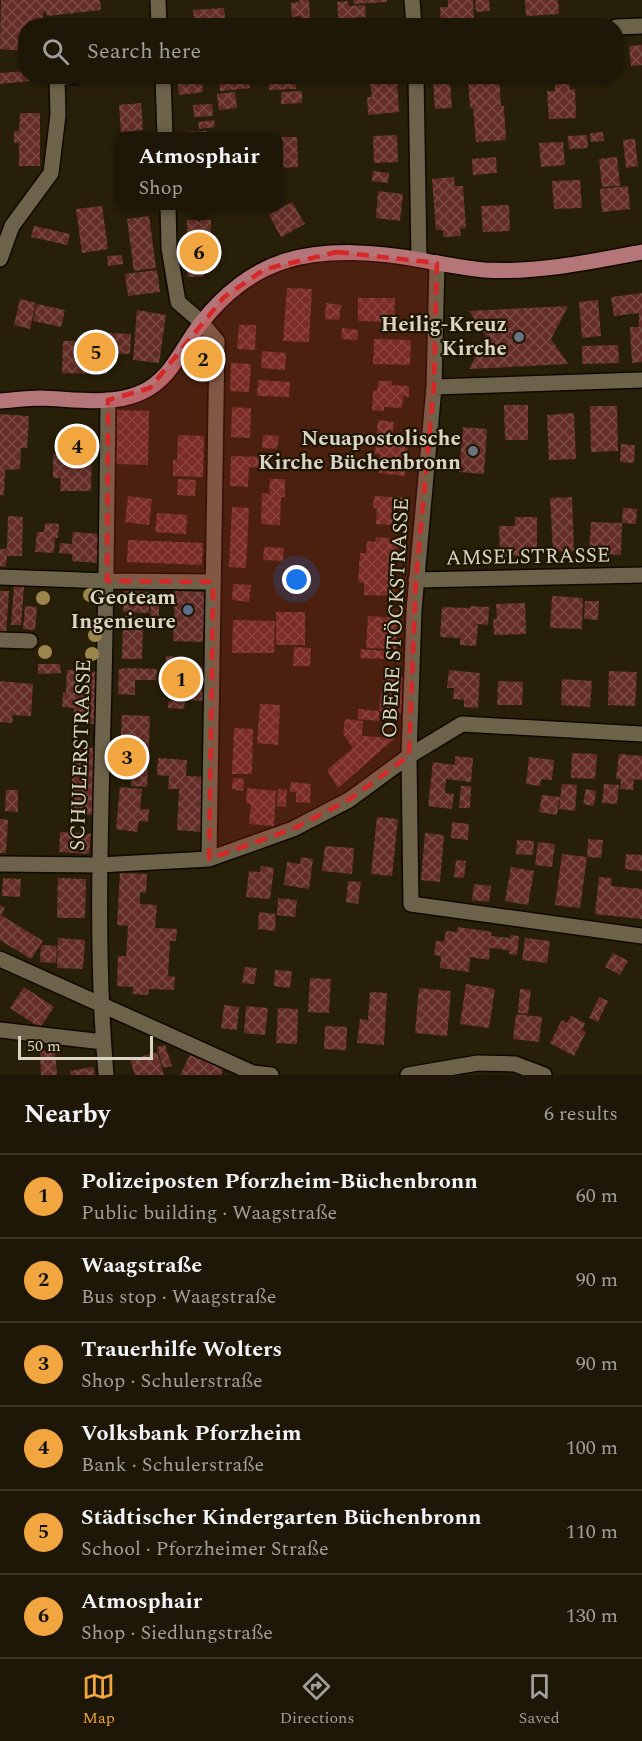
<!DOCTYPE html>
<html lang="en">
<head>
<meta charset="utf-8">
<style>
	body { margin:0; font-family:Spectral,serif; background:#262011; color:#f1f3f6 }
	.scale { position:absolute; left:18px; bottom:15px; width:135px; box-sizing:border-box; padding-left:6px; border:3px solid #dad4c7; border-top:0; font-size:16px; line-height:21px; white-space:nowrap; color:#dad4c7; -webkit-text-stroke:4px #1e1602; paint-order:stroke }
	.you { position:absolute; left:297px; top:580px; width:21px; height:21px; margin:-15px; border:4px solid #fff; border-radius:50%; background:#1a73e8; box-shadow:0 0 0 9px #1a73e833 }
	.badge { display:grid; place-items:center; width:39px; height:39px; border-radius:50%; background:#f1a63f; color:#111; font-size:20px; font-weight:700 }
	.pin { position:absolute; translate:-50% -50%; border:3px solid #fff; box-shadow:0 2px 6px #0006 }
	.popup { position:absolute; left:115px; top:132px; width:168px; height:78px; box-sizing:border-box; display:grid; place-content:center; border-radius:12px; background:#1e1707; filter:drop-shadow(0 2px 4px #0005); font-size:20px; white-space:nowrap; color:#a19f9b }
	.popup b { font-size:22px; color:#f1f3f6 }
	.popup::after { content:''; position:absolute; left:50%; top:100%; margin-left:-12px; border:12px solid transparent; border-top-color:#1e1707 }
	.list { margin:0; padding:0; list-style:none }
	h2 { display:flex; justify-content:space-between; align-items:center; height:78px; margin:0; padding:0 24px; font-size:26px }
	h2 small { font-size:20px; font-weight:400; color:#a19f9b }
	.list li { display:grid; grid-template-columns:39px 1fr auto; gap:18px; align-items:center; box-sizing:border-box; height:84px; padding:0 24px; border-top:2px solid #3c3628 }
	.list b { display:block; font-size:22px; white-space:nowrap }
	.list p { margin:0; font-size:20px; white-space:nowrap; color:#a19f9b }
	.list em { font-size:20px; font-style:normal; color:#a19f9b }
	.icon { flex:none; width:33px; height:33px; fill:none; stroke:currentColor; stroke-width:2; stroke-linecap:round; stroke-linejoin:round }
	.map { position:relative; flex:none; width:642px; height:1075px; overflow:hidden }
	.search { position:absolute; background:#1e1707; box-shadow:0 2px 4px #0004; left:18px; right:18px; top:18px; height:66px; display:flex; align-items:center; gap:15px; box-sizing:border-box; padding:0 21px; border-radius:24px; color:#a19f9b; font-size:22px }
	.sheet { height:582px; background:#1e1707 }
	nav { display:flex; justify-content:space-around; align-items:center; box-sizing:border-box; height:84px; border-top:2px solid #3c3628; background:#1e1707; font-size:16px; color:#a19f9b }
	nav a { display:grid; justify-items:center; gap:3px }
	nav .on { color:#f1a63f }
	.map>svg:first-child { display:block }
	.building { fill:url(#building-cross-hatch) }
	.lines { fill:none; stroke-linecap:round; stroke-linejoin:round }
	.minor-casing { stroke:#100800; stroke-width:18 }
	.major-casing { stroke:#100800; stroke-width:18 }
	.minor { stroke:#6d634b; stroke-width:15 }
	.major { stroke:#b47678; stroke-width:15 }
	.tree { fill:#9d864d }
	.marked { fill:#d62828; fill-opacity:0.2; stroke:#d62828; stroke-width:4.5; stroke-dasharray:12 8; stroke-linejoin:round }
	.worship-dot { fill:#6b7280; stroke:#1e1602; stroke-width:2 }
	.service-dot { fill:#5c6f8a; stroke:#1e1602; stroke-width:2 }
	.labels { text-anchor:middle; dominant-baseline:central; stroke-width:4.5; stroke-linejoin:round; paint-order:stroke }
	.poi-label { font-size:21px; font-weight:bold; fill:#dad4c7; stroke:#1e1602; text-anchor:end }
	.street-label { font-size:21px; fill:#dad4c7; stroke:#1e1602 }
</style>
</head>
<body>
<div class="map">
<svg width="642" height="1075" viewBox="0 0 642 1075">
	<defs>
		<pattern id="building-cross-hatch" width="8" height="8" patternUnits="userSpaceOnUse" patternTransform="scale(1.5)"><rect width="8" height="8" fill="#652d27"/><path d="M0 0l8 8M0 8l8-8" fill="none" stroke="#7a4b45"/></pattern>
	</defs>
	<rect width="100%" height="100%" fill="#281f09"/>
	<path class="building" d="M1 0H100L101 10 47 16 46 11 43 13V26H26V51L0 49Z
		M299 0H309L310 20 301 21V16L292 17 291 3 300 2Z
		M353 0H387V2L354 4Z
		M448 0H473L474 23 441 25 440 7H448Z
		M475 0H489L490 11 476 12Z
		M525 0H558L559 14 526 16Z
		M348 1 349 6 365 5 366 17 349 18 350 26H339L337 2Z
		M224 8 226 26H195L193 10Z
		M642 45V65L631 66 629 46Z
		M26 71V76H29V81L0 84V73Z
		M177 76H202L203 92 179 95Z
		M219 76H249L250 88 220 91Z
		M269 76H295L296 89 269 90Z
		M440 76H457V82H450L452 108 435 109 433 82H440Z
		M468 76H499L501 106H504L506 140 476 142 473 108H470Z
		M555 76H569L570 90 575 89 576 118 549 119 547 91H555Z
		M397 81 399 112 368 115 367 97H372L370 83Z
		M302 91V103L281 104V92Z
		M235 92 237 108 219 110 217 94Z
		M141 103 143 130 121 132 119 105Z
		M212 104 213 116 194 117 193 105Z
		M20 113H40V166H19V143H14V131H19Z
		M214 120 215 127 199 129 198 122Z
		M207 131V136H179V132Z
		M603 132 604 141 591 142 590 133Z
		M397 135 398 162 374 163 373 136Z
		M587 135 588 148 569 149 568 136Z
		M279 137H297L298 167 279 168Z
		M635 139 638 166 626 168 623 140Z
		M563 142 565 165 541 167 539 143Z
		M496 157 497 173 473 175 472 159Z
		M617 157 620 186 602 187 599 159Z
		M373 171 389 173 388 183 372 181Z
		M454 177 455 186H463L466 228 460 229 461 236 443 237V230H436L432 179Z
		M580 180 582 208 554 209 552 181Z
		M628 186 630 209 602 212 600 189Z
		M378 191 403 194 400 221 376 218Z
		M292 202 305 224 281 237 269 215Z
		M509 205 510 231 483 232 481 206Z
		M102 206 108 249 82 253 76 209Z
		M149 216 156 268 134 271 127 219Z
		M187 220H211V249H219L218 262H210V269H203V277H187Z
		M34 226 70 234 67 245 31 237Z
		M122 255 123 264 108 266 107 256Z
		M157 270 160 292 128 296 125 274Z
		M287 288 312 289 309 342 283 341Z
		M642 293V362L632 363 630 327H639V313L614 316 611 297Z
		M358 298H395L394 322 358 321Z
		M20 299 36 303 30 329 14 325Z
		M598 300 601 336 582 338 579 302Z
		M326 303 341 305 339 320 325 319Z
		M37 304 65 310 61 327 33 321Z
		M568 306 551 339 568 364 469 369 486 336 469 311Z
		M137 310 166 315 159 363 133 360Z
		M239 325H256L255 350 237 349Z
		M342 328 358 330 357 340 341 339Z
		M83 332 131 334 130 354 107 353V374L62 373 63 341H83Z
		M374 339 411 340 410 365 373 364Z
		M618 345 619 363 582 364V346Z
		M262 351 286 353 285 370 261 368Z
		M231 363 251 364 249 392 230 391Z
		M258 380 290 382 289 397 257 396Z
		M378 381H392V385L409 386V397L403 396 402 408 384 407V411L372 410 373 390 377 391Z
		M504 405H528V440H505Z
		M590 406H617L618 451 591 452Z
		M232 407 251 408 250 438 231 437Z
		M117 410 149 411 148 465 116 464Z
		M574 413 576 459 549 460 547 415Z
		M0 414 29 416 27 448H21L20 469 5 470 4 495H0Z
		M378 420 394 422 392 438 408 440 405 476 379 473 380 454H375Z
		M463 427 487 429 484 474 459 472Z
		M61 433H92L91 491H60L61 478H53V454H61Z
		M178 435 204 436 203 477 173 476V460L177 461Z
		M263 435 279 436 277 449 262 448Z
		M621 444 635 445 634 463 620 462Z
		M231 456 269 457V468L249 467 248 487 230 486Z
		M178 479 196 480 195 496 177 495Z
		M270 479H285V497H281L280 525 261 524 262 493 269 494Z
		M128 496 152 499 149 525 125 522Z
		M374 496 407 498 405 526 376 524 377 508H373Z
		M572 497 574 551 553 552 550 498Z
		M232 507 249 508 246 568 229 567Z
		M623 508 637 509 636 524 622 523 621 555 589 553 591 522 622 523Z
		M157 513 187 515 186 534 155 532Z
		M8 516 23 517 22 556H7L6 567 0 566V549H7Z
		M515 517H537V548L520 549V556H500L499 526H515Z
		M45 523 59 524 58 538H55L54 553 35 552 37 532H44Z
		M73 532 101 534 98 563 72 561V554L59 553 60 543 72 544Z
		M376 537 398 539 394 596 364 595V583L358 582 360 553H366L367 541 375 542Z
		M128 540 203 543 202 565 127 562Z
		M264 547 284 548 283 561 263 560Z
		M233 584 251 585 249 602 232 600Z
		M14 586 24 587 21 625H11Z
		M0 591H9L6 634 0 633Z
		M124 591 149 592V613L123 612Z
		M175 591 205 592 203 642 173 641Z
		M552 596 583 598 582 629 550 628Z
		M151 598H159V616H150Z
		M585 601H599L598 620 584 619Z
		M525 603 526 634 494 635 493 619H497L496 604Z
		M25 606 37 607 35 630 23 629Z
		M470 606 489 607 488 625 478 624 476 646 460 645V638L440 637 442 607 470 608Z
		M276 612H305V645H276Z
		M123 616 143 617 142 659H122Z
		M368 616 397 618 396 649 366 648Z
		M233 620 275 621 274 653H232Z
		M294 647 311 648 310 666H293Z
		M361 649 385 651 384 659 360 658Z
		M166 656 180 657V665L166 664Z
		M38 664H60L61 673 38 674Z
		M174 665 206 667 204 701 172 699Z
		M131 668 157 669 156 680H135V695L118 694 119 669Z
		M67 670 98 672 94 724 73 722 74 708 62 707 63 692 66 693Z
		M449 670 480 673 478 708 464 707V700L453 699 454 688H447Z
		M609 671 637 672 635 706 608 705Z
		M384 676 405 678 404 689 383 687Z
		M562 679 592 681 590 707 561 705Z
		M0 681 33 684 31 716 13 715 12 723 0 722Z
		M498 681 523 682 522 705H497Z
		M382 687 404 690 402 713 379 711Z
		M168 701 185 702 184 709 168 708Z
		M260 704 280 705 278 745 257 743Z
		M358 709 379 711V721L358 719Z
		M122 715 150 716 147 787 131 786 132 770H119Z
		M345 719 363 721 362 736 395 738 338 788 327 770 353 748 343 734Z
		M234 728 253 729 252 774H232Z
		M74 747 96 748 92 815 70 814Z
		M572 753 597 754 595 779 571 778Z
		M619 754 642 756V780L634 779 633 790 620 789 621 779H616Z
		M455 756 473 758 471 782 446 779 445 793 454 794 452 809 428 806 433 762 455 765Z
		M529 757 554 760 552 780 541 779 540 786 526 784Z
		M158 758 187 760 186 776 206 777 203 832 177 830 179 789H168L169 776 157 775Z
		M233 778 244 779 243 791 232 789Z
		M291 782 311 784 310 803 296 802V792H290Z
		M562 784 577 785 575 811 559 809Z
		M604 784 619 785 617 804 602 803Z
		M461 786H471L470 808H459Z
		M120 787 142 789 140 809H149L148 822 139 821 137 832 116 829Z
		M247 788 276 791 274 826 249 824 251 804 246 803Z
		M278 789 287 790 286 807 277 806Z
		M586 789 596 791 594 806 583 804Z
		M6 790H18V812L5 811Z
		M542 795 560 797 557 815 539 812Z
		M377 817 398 819 392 876 371 874Z
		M0 819 8 820 6 853H0Z
		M452 822 469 824 468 840 451 838Z
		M60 832 91 834 89 854 59 852Z
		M425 833 444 835 440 882 421 880Z
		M588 839 603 840 601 858 587 857Z
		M517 840 534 841 533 855 516 854Z
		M538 842 555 844 552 867 535 865Z
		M325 846 354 848 352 874 322 871Z
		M562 854 587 857 580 908 555 905Z
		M626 854 642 855V871L625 869Z
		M301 857 313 859 309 889 284 885 287 862 300 864Z
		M456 860 466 861 464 878 454 877Z
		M261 866 274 868 270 899 246 897 249 871 260 872Z
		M511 867 534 871 528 905 505 901Z
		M120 873 147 874 146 893 140 892V904L157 905 155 928 177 929 176 941H170L168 976 175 977 174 990 149 989 148 995 132 994 133 987 117 986 118 956H126L128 926 117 925Z
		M599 877 612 878 611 886 642 889V919L595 914Z
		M3 878 21 879 20 897 2 896Z
		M58 878 86 879 85 918H57Z
		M348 881 361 882 358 904 346 902Z
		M474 884 491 886 489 902 472 900Z
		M278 898 297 900 295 917 277 915Z
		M0 905 5 908 1 915 43 941 31 959 0 940Z
		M259 912 276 914 275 931 258 929Z
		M458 927 492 932 491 936 510 938V935L519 936 517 955 509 954V950L490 948 489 960 470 957 469 972 440 968 441 956 434 955 436 941 444 942 446 931 457 932Z
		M58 938 85 940 83 969 57 968Z
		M525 938 550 941 547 963 522 960Z
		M41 945 57 946 56 963 40 962Z
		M613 953 628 961 620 975 605 967Z
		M245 967 257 968 254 984 242 983Z
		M275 970 292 971 290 988 274 986Z
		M310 978 331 979 329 1013 308 1012Z
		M466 984 495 989 489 1028 460 1024Z
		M24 987 54 1007 40 1028 10 1008Z
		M419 988 451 991 447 1036 415 1033Z
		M520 989 531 990 528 1014 518 1013Z
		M370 992 387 993 384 1045 357 1043 360 1019 368 1020Z
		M599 997 608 1001 598 1022 589 1018Z
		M224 1005 239 1007 237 1030 221 1028Z
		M246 1006 268 1008 265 1035 244 1033Z
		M278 1008 298 1009 297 1044 276 1043Z
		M516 1014 542 1017 539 1042 513 1039Z
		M571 1016 585 1023 582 1030 586 1032 574 1056 550 1043 562 1020 567 1023Z
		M325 1026 347 1027 346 1050 324 1049Z
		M165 1045 172 1066 163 1068 157 1047Z
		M55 1050 57 1075H41L40 1051Z
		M157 1052 164 1075H135L130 1060Z
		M190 1055 223 1069 221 1075H180Z
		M93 1067 95 1075H70V1071Z"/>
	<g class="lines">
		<defs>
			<path id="minor" d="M158 0 159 26
				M412 0 414 26
				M616 27 642 26
				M163 76 165 136
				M416 76 419 259
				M168 206 169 248 178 302 201 322 217 341 209 859
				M0 259 12 226 51 173 58 115 57 78 76 76
				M437 263 434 387 414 610 409 756 411 904 642 936
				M434 387 642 380
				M0 577 107 581 213 582
				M416 580 642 575
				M0 640 30 641
				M0 864 99 865 209 859 293 829 349 800 409 756 462 724 642 734
				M0 959 253 1073 271 1075
				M0 1030 103 1042
				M106 1075C96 958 100 839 103 722 106 615 107 507 108 400
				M408 1075 478 1063 515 1064 544 1075"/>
			<path id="major" d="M0 401C14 400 27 398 41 398 73 399 110 406 140 393 172 380 182 346 202 322 223 295 252 271 285 261 326 248 379 252 421 260 442 264 463 268 484 270 537 273 590 262 642 252"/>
		</defs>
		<use href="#minor" class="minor-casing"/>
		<use href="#major" class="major-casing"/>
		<use href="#minor" class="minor"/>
		<use href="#major" class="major"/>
	</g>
	<g class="tree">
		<circle cx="90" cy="595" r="7"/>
		<circle cx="43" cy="598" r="7"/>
		<circle cx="95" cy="635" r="7"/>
		<circle cx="45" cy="652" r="7"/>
		<circle cx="92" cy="654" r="7"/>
	</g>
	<path class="marked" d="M337 252 437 263 434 387 416 580 409 756 349 800 293 829 209 859 213 582 107 581 108 400 150 388 224 297 265 269Z"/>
	<g class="worship-dot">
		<circle cx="519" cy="337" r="6"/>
		<circle cx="473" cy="451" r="6"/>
	</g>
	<circle class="service-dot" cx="188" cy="610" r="6"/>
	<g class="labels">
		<g class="poi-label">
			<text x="507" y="325">Heilig-Kreuz<tspan x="507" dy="24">Kirche</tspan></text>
			<text x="461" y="439">Neuapostolische<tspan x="461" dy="24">Kirche Büchenbronn</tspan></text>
			<text x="176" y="598">Geoteam<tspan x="176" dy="24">Ingenieure</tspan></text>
		</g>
		<g class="street-label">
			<text transform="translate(528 557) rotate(-1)">AMSELSTRASSE</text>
			<text transform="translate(396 618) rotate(-87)">OBERE STÖCKSTRASSE</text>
			<text transform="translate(81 755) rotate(-88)">SCHULERSTRASSE</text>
		</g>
	</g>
</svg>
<div class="scale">50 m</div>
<div class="you"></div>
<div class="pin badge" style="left:181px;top:679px">1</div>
<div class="pin badge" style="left:203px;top:359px">2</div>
<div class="pin badge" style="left:127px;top:757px">3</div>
<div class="pin badge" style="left:77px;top:446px">4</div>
<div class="pin badge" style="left:96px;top:352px">5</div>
<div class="pin badge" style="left:199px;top:252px">6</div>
<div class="popup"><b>Atmosphair</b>Shop</div>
<div class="search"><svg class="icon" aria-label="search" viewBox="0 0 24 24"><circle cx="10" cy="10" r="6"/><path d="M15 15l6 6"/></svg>Search here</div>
</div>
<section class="sheet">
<h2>Nearby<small>6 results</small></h2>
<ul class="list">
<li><span class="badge">1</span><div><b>Polizeiposten Pforzheim-Büchenbronn</b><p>Public building · Waagstraße</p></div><em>60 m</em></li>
<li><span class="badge">2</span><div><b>Waagstraße</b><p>Bus stop · Waagstraße</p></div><em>90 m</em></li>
<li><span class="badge">3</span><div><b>Trauerhilfe Wolters</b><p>Shop · Schulerstraße</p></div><em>90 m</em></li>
<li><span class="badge">4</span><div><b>Volksbank Pforzheim</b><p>Bank · Schulerstraße</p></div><em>100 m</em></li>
<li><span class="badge">5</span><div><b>Städtischer Kindergarten Büchenbronn</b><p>School · Pforzheimer Straße</p></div><em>110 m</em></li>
<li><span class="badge">6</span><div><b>Atmosphair</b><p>Shop · Siedlungstraße</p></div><em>130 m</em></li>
</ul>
</section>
<nav>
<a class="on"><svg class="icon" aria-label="map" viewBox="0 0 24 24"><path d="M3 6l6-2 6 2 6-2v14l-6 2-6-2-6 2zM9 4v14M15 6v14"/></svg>Map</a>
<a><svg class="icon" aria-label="directions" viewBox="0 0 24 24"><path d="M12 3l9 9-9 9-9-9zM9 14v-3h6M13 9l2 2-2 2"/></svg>Directions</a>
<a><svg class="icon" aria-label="saved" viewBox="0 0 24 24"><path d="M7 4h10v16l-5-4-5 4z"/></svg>Saved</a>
</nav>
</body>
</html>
